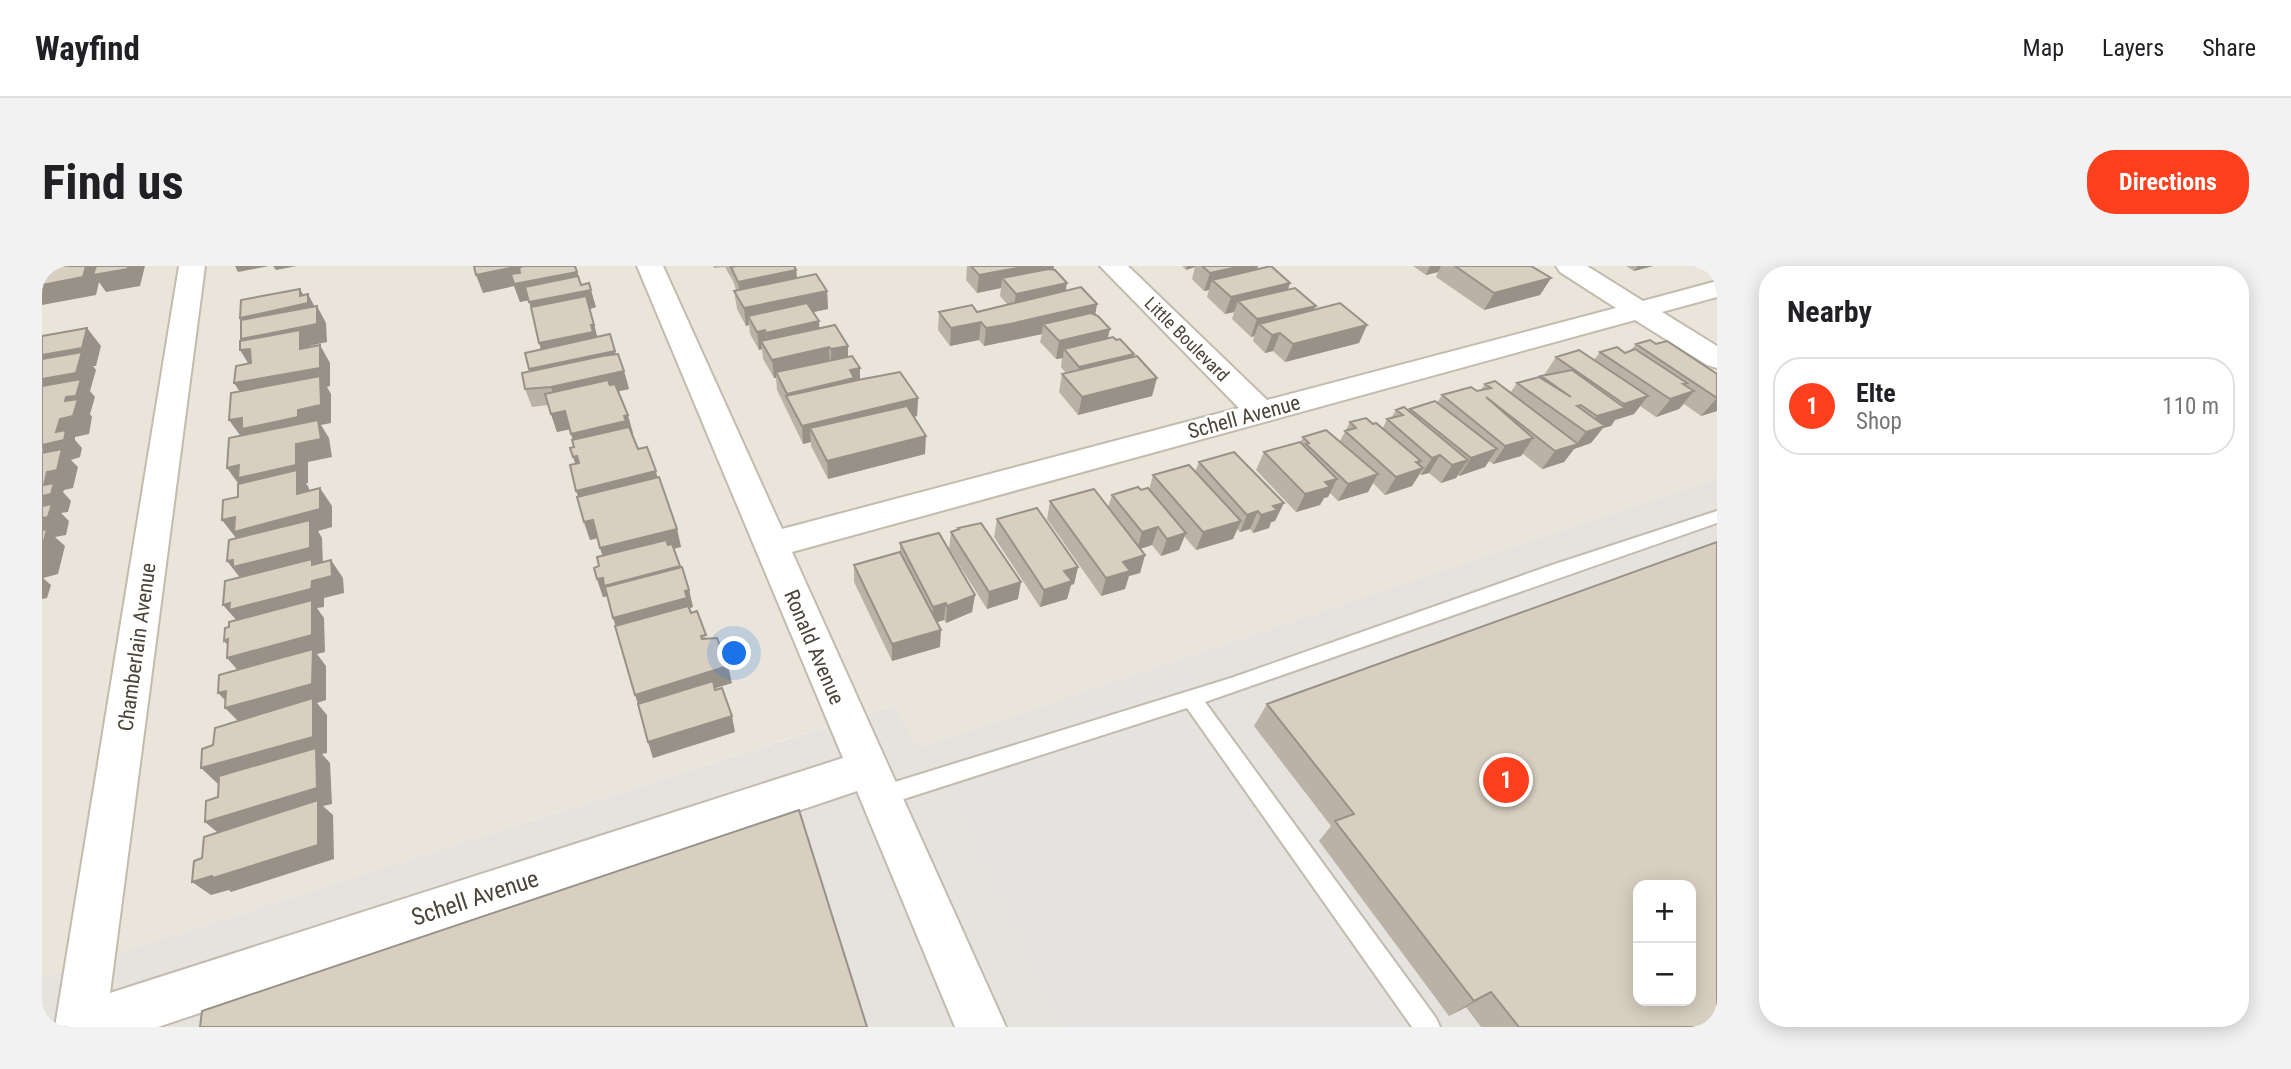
<!DOCTYPE html>
<html lang="en">
<head>
<meta charset="utf-8">
<style>
	body { margin:0; font-family:"Roboto Condensed",sans-serif; background:#f2f2f2; color:#202124 }
	.controls { position:absolute; right:21px; bottom:21px; display:grid; overflow:hidden; border-radius:14px; box-shadow:0 4px 18px #0003 }
	.controls button { width:63px; height:63px; display:grid; place-items:center; padding:0; border:0; border-bottom:2px solid #e0e0e0; background:#fff; color:#202124; font:35px sans-serif }
	.you { position:absolute; left:693px; top:388px; width:24px; height:24px; margin:-18px; border:5px solid #fff; border-radius:50%; background:#1a73e8; box-shadow:0 0 0 10px #1a73e833 }
	.badge { display:grid; place-items:center; width:46px; height:46px; border-radius:50%; background:#fc3f1d; color:#fff; font-size:23px; font-weight:700 }
	.pin { position:absolute; translate:-50% -50%; border:4px solid #fff; box-shadow:0 2px 7px #0006 }
	.list { margin:0; padding:0; list-style:none }
	h2 { display:flex; justify-content:space-between; align-items:center; height:91px; margin:0; padding:0 28px; font-size:30px }
	h2 small { font-size:23px; font-weight:400; color:#757577 }
	.list li { display:grid; grid-template-columns:46px 1fr auto; gap:21px; align-items:center; box-sizing:border-box; height:98px; margin:0 14px 14px; padding:0 14px; border:2px solid #e0e0e0; border-radius:28px }
	.list b { display:block; font-size:26px; white-space:nowrap }
	.list p { margin:0; font-size:23px; white-space:nowrap; color:#757577 }
	.list em { font-size:23px; font-style:normal; color:#757577 }
	.map { position:relative; flex:none; width:1675px; height:761px; overflow:hidden; border-radius:28px }
	header { display:flex; align-items:center; gap:42px; box-sizing:border-box; height:98px; padding:0 35px; background:#fff; border-bottom:2px solid #e0e0e0 }
	header strong { font-size:33px }
	nav { display:flex; gap:38px; margin-inline-start:auto; font-size:24px }
	.intro { display:flex; align-items:center; justify-content:space-between; box-sizing:border-box; height:168px; padding:0 42px }
	h1 { margin:0; font-size:49px }
	.button { padding:18px 32px; border-radius:28px; background:#fc3f1d; color:#fff; font-size:24px; font-weight:700 }
	main { display:flex; gap:42px; padding:0 42px }
	aside { flex:1; background:#fff; border-radius:28px; box-shadow:0 4px 18px #0003 }
	.map>svg:first-child { display:block }
	.residential { fill:#eae5da }
	.industrial { fill:#e6e2dd; fill-rule:evenodd }
	.parking { fill:#e5e3e0 }
	.lines { fill:none; stroke-linecap:round; stroke-linejoin:round }
	.service-casing { stroke:#c2bbae; stroke-width:4 }
	.minor-casing { stroke:#c2bbae; stroke-width:4 }
	.service { fill:#fff; fill-rule:evenodd }
	.minor { fill:#fff; fill-rule:evenodd }
	.wall { fill:#bab2a6 }
	.shaded-wall { fill:#979187 }
	.building { fill:#d8cfc1; stroke:#979187; stroke-width:2; fill-rule:evenodd }
	.labels { text-anchor:middle; dominant-baseline:central; stroke-width:5; stroke-linejoin:round; paint-order:stroke }
	.far-street-label { font-size:18px; fill:#4b4439; stroke:#fff }
	.street-label { font-size:21px; fill:#4b4439; stroke:#fff }
	.near-street-label { font-size:24px; fill:#4b4439; stroke:#fff }
</style>
</head>
<body>
<header>
<strong>Wayfind</strong>
<nav><a>Map</a><a>Layers</a><a>Share</a></nav>
</header>
<div class="intro"><h1>Find us</h1><a class="button">Directions</a></div>
<main>
<div class="map">
<svg width="1675" height="761" viewBox="0 0 1675 761">
	<rect width="100%" height="100%" fill="#f6f3ec"/>
	<path class="residential" d="M0 0H1675V212L875 482 851 439 0 711Z"/>
	<path class="industrial" d="M1675 212V761H0V711L852 439 875 482ZM1596 619H1649V735H1596Z"/>
	<path class="parking" d="M1145 403 1412 761H1020L900 505Z"/>
	<g class="lines">
		<defs>
			<path id="service" d="M1675 245V257L1163 436 1394 752 1398 761H1370L1145 442 840 540 832 537 829 530 832 523 840 520 1189 412 1510 299Z"/>
			<path id="minor" d="M137 0H163L68 727 801 492 595 0H621L740 263 1197 142 1058 0H1086L1225 134 1574 42 1518 6 1514 0H1545L1601 35 1675 15V31L1620 46 1675 80V102L1665 99 1593 54 750 286 964 761H913L815 525 116 761H13Z"/>
		</defs>
		<use href="#service" class="service-casing"/>
		<use href="#minor" class="minor-casing"/>
		<use href="#service" class="service"/>
		<use href="#minor" class="minor"/>
	</g>
	<path class="wall" d="M533 0 539 19 554 41 548 43 555 71 574 88 582 105 587 123 576 125 596 183 615 212 635 263 639 281 632 282 647 324 651 341 648 342 649 347 690 417 673 422 693 466 611 492 565 330 561 331 555 313 561 290 555 272 548 274 542 256 536 231 532 181 528 163 515 166 506 139 490 141 483 123 487 105 499 84 487 34 478 36 472 20 441 27Z
		M671 0H754L755 12 785 25 786 43 771 46 777 55V62L818 102V114L876 132 875 150 872 151 883 188 786 213 769 180V176L761 178 735 124 734 112H732L721 93 720 83 717 84 708 68 707 59 704 60 695 43 692 25 694 24 691 15 683 1 672 2Z
		M925 0H1012L1011 4 1024 24 1055 38 1053 48 1066 72 1092 88 1091 91 1115 112 1110 130 1036 149 1017 126 1020 108 1024 107 1019 101 1020 92 1014 93 998 76 1000 68 942 80 937 74 908 80 896 64 897 46H935L965 38 958 30 959 22 935 27 924 14Z
		M1140 0H1216L1215 3 1248 17 1246 24 1272 44 1325 59 1317 77 1243 96 1231 85 1223 87 1211 75 1212 70 1209 71 1190 53 1192 46 1183 48 1165 31 1167 24 1162 25 1150 13 1153 1 1144 4Z
		M1371 0H1489L1509 12 1498 29 1442 44 1394 11 1396 6 1384 9Z
		M1584 0H1611L1592 5Z
		M1594 78H1614L1675 108V145L1659 150 1642 138 1637 143 1614 151 1598 140 1592 148 1573 154 1569 160 1561 162 1549 177 1532 183 1522 196 1500 203 1481 188 1479 190 1451 198 1447 195 1443 201 1417 210 1416 209 1414 212 1399 217 1387 207 1379 209 1378 208 1370 220 1343 229 1331 217 1326 226 1296 235 1288 227 1286 231 1282 232 1278 239 1254 246 1214 204 1222 186 1258 177 1261 171 1298 175 1308 156 1331 158 1341 162 1345 153 1349 152 1354 144 1366 145 1368 143 1395 137 1400 129 1439 124 1443 118 1468 127 1475 117 1498 111 1502 109 1514 91 1552 94 1558 86 1583 87 1588 85Z
		M1157 196 1233 255 1229 256 1227 262 1211 267 1208 263 1198 266 1195 263 1191 273 1154 284 1142 270 1137 284 1119 290 1110 279 1098 283 1103 289 1098 307 1087 310 1083 323 1059 330 1005 253 1008 235 1066 241 1070 229 1107 224 1111 209 1153 206Z
		M955 253 1036 301 1032 318 1029 319 1025 333 998 341 952 271Z
		M916 262 976 333 945 343 907 283 909 266 915 264Z
		M858 277 933 329 930 346 904 357 902 354 895 356 898 381 850 395 812 316V299L858 286Z
		M1225 438 1675 761H1439L1424 741 1407 750 1277 575 1289 560 1212 460Z"/>
	<path class="shaded-wall" d="M44 0H103L98 20 64 26 57 16 54 29 0 39V19Z
		M193 0H227L196 6Z
		M231 0H255L234 4Z
		M478 0 535 6 540 23 478 36 472 20 441 27 434 9Z
		M985 0H1012L1010 12H960L959 22 935 27 937 9Z
		M1145 0H1154L1153 1 1144 4Z
		M1200 0H1216L1212 13 1170 14 1167 24 1162 25 1168 7Z
		M1388 0H1399L1396 6 1384 9Z
		M1596 0H1611L1592 5Z
		M754 4 756 22 699 34 696 16Z
		M1509 12 1498 29 1442 44 1452 27Z
		M1025 17 1022 35 971 46 974 28Z
		M1248 17 1242 34 1196 35 1192 46 1183 48 1189 31Z
		M258 23 266 37V28L275 45V40L284 57 285 76 267 80 268 82 209 102 198 84 205 83 199 73 209 70 198 52 258 30Z
		M549 24 554 41 548 43 557 77 503 95 497 77 493 54 487 36Z
		M785 25 786 43 710 59 706 50 707 59 704 60 702 42Z
		M1055 38 1052 56 1001 58 1000 68 942 80 944 62Z
		M1274 40 1266 58H1217L1212 70 1209 71 1215 53Z
		M777 55 778 73 726 84 724 67Z
		M939 56 937 74 908 80 909 62Z
		M1325 59 1317 77 1243 96 1251 78Z
		M45 62 59 80 54 100H51L54 104 48 125 53 131 48 148 50 151 47 168 33 171V174L40 182 38 191 29 194 36 201 31 222 22 224 21 226 29 235 26 246 19 247 27 255 24 269 13 271 23 280 16 308 1 312 9 319 5 332 0 333V230L2 219 0 179 14 166 0 134V89Z
		M1068 63 1064 80 1022 83 1021 92 1014 93 1017 75Z
		M723 64 725 82 719 75 720 83 717 84 715 66Z
		M1238 67 1231 85 1223 87 1230 69Z
		M278 79 288 97V120L285 121 289 128V157L279 159 287 172 290 191 266 196V217H264L267 222V245L198 220 185 202 200 172 187 154 204 135 192 117Z
		M806 80V98L789 101V83Z
		M787 81 788 99 734 106V112H732L730 94Z
		M573 85 578 103 493 121 487 103Z
		M1092 88 1087 106 1034 119 1037 101Z
		M818 102V120L745 132V128L808 104Z
		M582 105 587 123 515 139 509 121Z
		M1115 112 1110 130 1036 149 1040 131Z
		M1645 117 1633 131 1652 125 1637 143 1614 151 1641 118Z
		M1606 130 1592 148 1573 154 1569 160 1561 162 1549 177 1532 183 1522 196 1500 203 1513 185 1534 179 1555 150 1578 143 1582 138Z
		M876 132 875 150 774 175 768 162 769 176 761 178 760 160Z
		M1675 132V145L1659 150Z
		M523 145 529 163 515 166 509 148Z
		M586 149 591 167 535 186 529 168Z
		M884 170 883 188 786 213 785 195Z
		M1491 172 1479 190 1451 198 1463 180Z
		M1455 183 1443 201 1417 210 1429 192Z
		M1398 189 1387 207 1379 209 1390 192Z
		M535 190 541 208 537 209 531 191Z
		M1426 194 1414 212 1399 217 1410 199Z
		M1379 195 1372 205 1381 202 1370 220 1343 229 1354 211 1374 196Z
		M614 205 618 223 540 242 534 225Z
		M1336 208 1326 226 1296 235 1306 218Z
		M1295 213 1286 231 1282 232 1278 239 1254 246 1263 228 1283 216Z
		M278 222 290 240V261L276 265 280 272 281 300 289 294 301 312 302 327 282 332V341L275 342 282 352 283 386 275 388 284 400V434L275 437 285 449V487L280 488 288 497 290 538 281 540 291 549 292 593 189 626 187 624 169 629 150 616 181 571 163 556 275 522 176 518 159 502 199 458 183 442 189 440 176 427 200 409 185 392 195 389 182 375 196 356 181 339 199 313 185 295 194 272 180 254Z
		M1242 237 1233 255 1229 256 1227 262 1211 267 1219 249 1231 240Z
		M1216 245 1208 263 1198 266 1205 249Z
		M551 254 557 272 548 274 542 256Z
		M1199 255 1191 273 1154 284 1161 266Z
		M1116 261 1110 279 1095 284 1100 266Z
		M635 263 639 281 564 300 558 282Z
		M1144 267 1137 284 1119 290 1125 273Z
		M1103 289 1098 307 1087 310 1083 323 1059 330 1064 312 1081 296Z
		M638 300 642 317 561 331 555 313 561 312Z
		M1036 301 1032 318 1029 319 1025 333 998 341 1002 324 1022 305Z
		M979 316 976 333 945 343 947 326Z
		M647 324 651 341 648 342 650 349 577 369 571 352Z
		M933 329 930 346 904 357 905 340Z
		M904 337 902 354 890 358 891 341Z
		M899 364 898 381 850 395V378Z
		M686 400 690 417 599 445 593 429Z
		M690 450 693 466 611 492 606 476Z
		M1449 726 1424 741 1407 750 1432 735Z"/>
	<path class="building" d="M0 0H44L41 11 0 19Z
		M54 0H86V3L51 9Z
		M432 0H478L434 9Z
		M481 0H533L535 6 472 18 469 8 478 7 477 2Z
		M695 0H752L754 4 696 16 689 1Z
		M929 0H985L937 9Z
		M1160 0H1200L1168 7Z
		M1229 0 1248 17 1189 31 1170 14Z
		M1413 0H1489L1509 12 1452 27Z
		M1007 3 1013 4 1025 17 974 28 960 12Z
		M774 8 785 25 702 42 692 25Z
		M536 10 539 19 547 17 549 24 487 36 483 21Z
		M1039 21 1055 38 968 58 944 62 939 56 909 62 897 46 930 39 935 46Z
		M1253 22 1274 40 1215 53 1196 35Z
		M258 23V30L266 28V37L198 52 199 34Z
		M544 30 552 59H549L551 66 497 77 489 41Z
		M765 37 777 55 724 67 723 64 715 66 706 50Z
		M1298 37 1325 59 1251 78 1238 67 1230 69 1217 58Z
		M275 40V58L199 73V54Z
		M1049 47 1056 50 1068 63 1017 75 1001 58Z
		M793 59 806 80 789 83 787 81 730 94 719 75Z
		M45 62 40 82 0 89V70Z
		M258 64V83L278 79V102L192 117 194 100 209 97 208 83 198 84V75Z
		M568 68 573 85 487 103 483 87Z
		M1071 71 1074 74 1078 73 1092 88 1037 101 1022 83Z
		M1608 74 1614 78 1625 75 1675 108V132L1594 78Z
		M1575 81 1583 87 1593 83 1645 117 1641 118 1652 125 1628 133 1558 86Z
		M1537 84 1606 130 1582 138 1514 91Z
		M40 86 34 107 0 113V93Z
		M576 88 582 105 509 121 483 123 480 107 560 90Z
		M810 90 818 102 808 104 812 112 745 128 734 106Z
		M1095 90 1115 112 1040 131 1020 108Z
		M1530 104 1583 142 1555 150 1539 139 1535 140 1563 160 1544 166 1475 117 1497 111 1529 131 1499 110Z
		M858 106 876 132 760 160 744 130 816 114Z
		M278 110 279 139 256 144V151L200 163V152L187 154 189 127Z
		M39 113 34 130 24 131 23 135 36 133 31 150 18 153 14 166 24 164 22 174 0 179V120Z
		M566 114 568 119 573 118 586 149 582 150 584 155 529 168 523 145 509 148 503 128Z
		M1453 115 1536 178 1513 185 1444 131 1491 172 1463 180 1400 129 1429 121 1435 125 1449 122 1443 118Z
		M1393 135 1455 183 1429 192 1368 143Z
		M865 140 884 170 785 195 768 162Z
		M1362 141 1426 194 1410 199 1398 189 1390 192 1345 153 1361 149 1354 144Z
		M1324 152 1331 158 1334 157 1379 195 1374 196 1381 202 1354 211 1303 165 1314 162 1308 156Z
		M276 154 279 173 254 178V199L196 212 197 199 185 202 187 172Z
		M587 161 596 183 605 181 614 205 534 225 528 199 537 197 535 190 531 191 528 182 532 181 530 174Z
		M1284 164 1336 208 1306 218 1264 178 1267 177 1261 171Z
		M1258 176 1295 213 1283 216 1288 221 1263 228 1222 186Z
		M20 183 15 204 5 206 2 219 12 217 9 228 0 230V187Z
		M1192 186 1242 237 1231 240 1235 244 1219 249 1216 245 1205 249 1157 196Z
		M1147 199 1199 255 1161 266 1111 209Z
		M255 204V228L278 222V243L192 266 193 251 180 254 181 234 196 231V218Z
		M617 211 635 263 558 282 551 254 542 256 535 231Z
		M1096 221 1099 224 1106 222 1144 267 1125 273 1116 261 1100 266 1070 229Z
		M1052 223 1103 289 1081 296 1088 305 1064 312 1008 235Z
		M10 238 6 251 0 252V240Z
		M995 242 1036 301 1022 305 1030 315 1002 324 955 253Z
		M268 254V282L191 301V294L185 295 187 274Z
		M939 257 979 316 947 326 909 266 917 263 916 262Z
		M5 263 0 283V264Z
		M897 267 933 329 905 340 904 337 891 341 858 277Z
		M624 274 626 279 630 278 638 300 562 320 561 312 555 313 552 302 557 300 555 291Z
		M1675 276V761H1477L1449 726 1432 735 1293 555 1312 548 1225 438ZM1596 619H1649V735H1596Z
		M858 286 899 364 850 378 812 299Z
		M270 293V299L289 294 290 310 270 315 269 323 187 344 188 337 181 339 183 315Z
		M640 301 647 324 643 325 645 332 571 352 563 321Z
		M270 334V369L185 392 186 373 182 375 183 362 187 361V356Z
		M646 340 649 347 655 345 664 369 659 370 660 373 675 372 686 400 593 429 573 360Z
		M271 383 270 418 183 442 184 425 176 427 177 409Z
		M671 415 673 424 680 422 690 450 606 476 596 438Z
		M271 432V471L159 502 160 483 171 479 173 462Z
		M274 482 275 522 163 556 164 535 176 531 177 510Z
		M276 534V579L171 612 170 610 150 616 152 595 160 592 162 571Z
		M757 544 825 761H158L160 745Z"/>
	<g class="labels">
		<g class="far-street-label">
			<text transform="translate(1145 73) rotate(45)">Little Boulevard</text>
		</g>
		<g class="street-label">
			<text transform="translate(1202 151) rotate(-15)">Schell Avenue</text>
			<text transform="translate(95 381) rotate(-82)">Chamberlain Avenue</text>
			<text transform="translate(772 381) rotate(67)">Ronald Avenue</text>
		</g>
		<g class="near-street-label">
			<text transform="translate(433 632) rotate(-18)">Schell Avenue</text>
		</g>
	</g>
</svg>
<div class="controls">
<button>+</button>
<button>−</button>
</div>
<div class="you"></div>
<div class="pin badge" style="left:1464px;top:514px">1</div>
</div>
<aside>
<h2>Nearby<small></small></h2>
<ul class="list">
<li><span class="badge">1</span><div><b>Elte</b><p>Shop</p></div><em>110 m</em></li>
</ul>
</aside>
</main>
</body>
</html>
